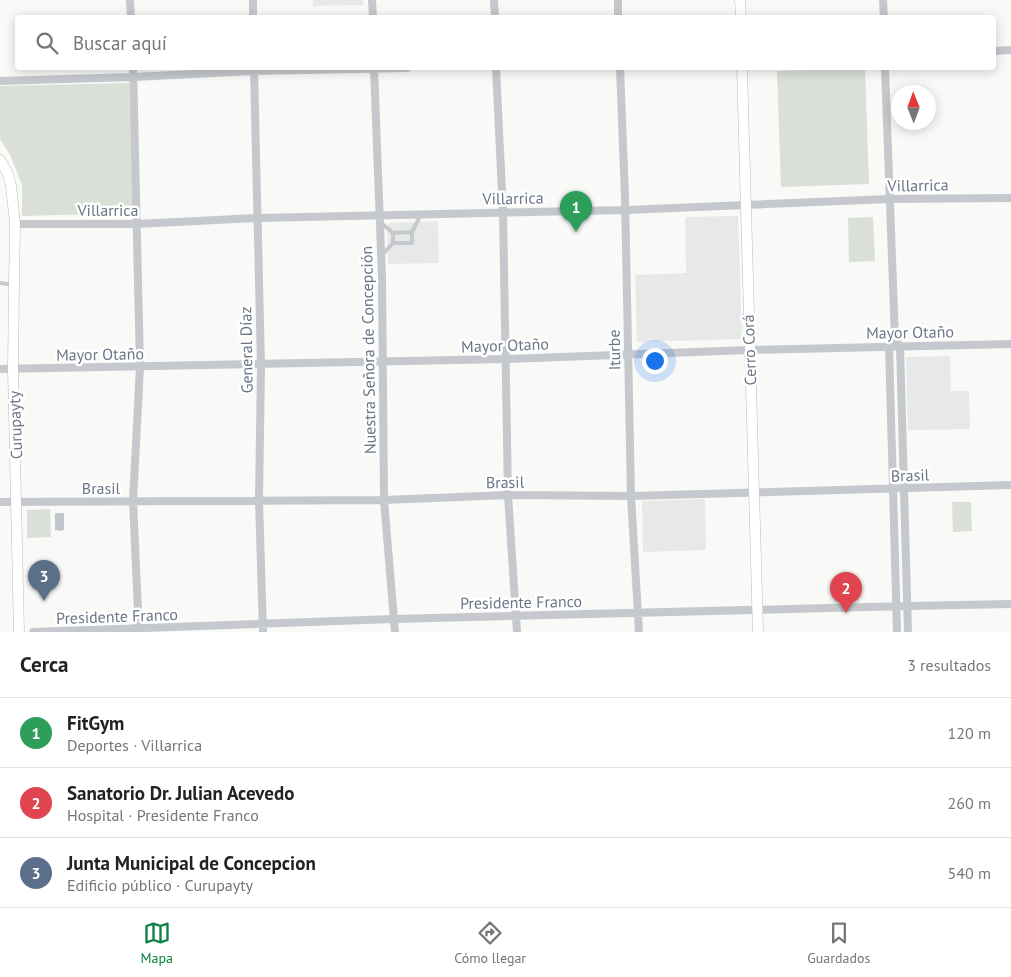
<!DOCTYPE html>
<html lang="es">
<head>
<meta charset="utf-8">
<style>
	body { margin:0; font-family:"PT Sans",sans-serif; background:#f6f6f6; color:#222 }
	.compass { position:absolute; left:891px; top:85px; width:45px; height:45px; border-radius:50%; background:#fff; box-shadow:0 2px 12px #0003; rotate:359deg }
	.you { position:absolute; left:654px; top:360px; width:18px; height:18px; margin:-12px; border:4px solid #fff; border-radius:50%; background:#1a73e8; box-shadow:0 0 0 8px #1a73e833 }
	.badge { display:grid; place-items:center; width:32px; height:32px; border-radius:50%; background:#0b8043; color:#fff; font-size:16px; font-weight:700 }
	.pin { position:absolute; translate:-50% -41px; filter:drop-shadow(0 1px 2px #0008) }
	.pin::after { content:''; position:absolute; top:26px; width:18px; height:15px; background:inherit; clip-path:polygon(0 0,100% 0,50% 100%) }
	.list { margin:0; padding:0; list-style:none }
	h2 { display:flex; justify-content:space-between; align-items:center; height:65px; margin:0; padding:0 20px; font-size:21px }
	h2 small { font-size:16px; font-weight:400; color:#767676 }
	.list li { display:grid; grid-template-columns:32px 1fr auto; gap:15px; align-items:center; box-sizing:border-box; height:70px; padding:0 20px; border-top:1px solid #e0e0e0 }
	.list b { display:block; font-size:19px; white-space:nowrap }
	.list p { margin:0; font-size:16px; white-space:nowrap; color:#767676 }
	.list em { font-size:16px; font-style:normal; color:#767676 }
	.icon { flex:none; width:28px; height:28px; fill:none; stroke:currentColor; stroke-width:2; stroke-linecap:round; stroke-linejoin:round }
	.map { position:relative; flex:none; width:1011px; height:632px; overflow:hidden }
	.search { position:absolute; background:#fff; box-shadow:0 2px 12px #0003; left:15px; right:15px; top:15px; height:55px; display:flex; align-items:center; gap:12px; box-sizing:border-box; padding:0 18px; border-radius:5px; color:#767676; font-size:19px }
	.sheet { height:275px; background:#fff }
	nav { display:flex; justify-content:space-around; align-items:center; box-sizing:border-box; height:70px; border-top:1px solid #e0e0e0; background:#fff; font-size:14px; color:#767676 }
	nav a { display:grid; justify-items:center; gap:2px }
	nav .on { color:#0b8043 }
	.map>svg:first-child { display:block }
	.built { fill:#e7e8e8 }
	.green { fill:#dae0d8 }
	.water { fill:#bfc7cd }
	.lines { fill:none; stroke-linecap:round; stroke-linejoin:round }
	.secondary-casing { stroke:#b8bbc0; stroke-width:11 }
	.lane { stroke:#c5c8cc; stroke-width:4 }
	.street { stroke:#c5c8cc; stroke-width:8 }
	.secondary { stroke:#fff; stroke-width:10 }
	.labels { text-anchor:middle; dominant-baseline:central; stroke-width:5; stroke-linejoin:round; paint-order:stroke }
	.street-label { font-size:16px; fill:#6a7686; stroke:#fff }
</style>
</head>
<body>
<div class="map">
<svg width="1011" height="632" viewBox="0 0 1011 632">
	<rect width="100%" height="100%" fill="#f9f9f7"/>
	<path class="built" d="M313 0H363L364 5 313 6Z
		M738 216 742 339 637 342 635 275 686 273 685 217Z
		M438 221 439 263 388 264 387 227 390 223Z
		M950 356 951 391H969L970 429 908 430 906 357Z
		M705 499 706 550 643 552 642 501Z"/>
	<path class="green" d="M865 68 869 184 781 187 777 71Z
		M129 83 133 213 22 216V185L10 155 0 139V86Z
		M873 217 875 261 849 262 848 218Z
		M952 502H971L972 531 953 532Z
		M50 509 51 537 27 538V510Z"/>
	<path class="water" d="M55 513H64V530H62L61 531 55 530Z"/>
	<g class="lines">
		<defs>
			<path id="secondary" d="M740 0 741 18
				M742 68 758 632
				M0 160 7 172 11 185 15 224 14 285 13 369 19 632"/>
		</defs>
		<use href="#secondary" class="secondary-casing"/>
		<path class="lane" d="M380 222 393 233V243L382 255
			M393 233 412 232
			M393 243H412V232L421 214
			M0 283 14 285"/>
		<path class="street" d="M130 0 131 18
			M253 0V18
			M372 0 373 18
			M494 0 495 18
			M618 0V18
			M883 0 884 18
			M994 51 1011 50
			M133 68 140 367 133 501 139 632
			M254 68 261 365 259 500 263 632
			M374 68 382 277 384 500 395 632
			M496 68 503 212 508 495 517 632
			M620 68 625 197 631 496 639 632
			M885 68 895 339 900 346 908 632
			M0 81 133 77 254 71 407 68
			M15 224H137L258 218 626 210 889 199 1011 198
			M892 343 889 346 897 632
			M0 369 506 359 749 350 1011 344
			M0 502 384 500 508 495 631 496 1011 485
			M33 632 394 619 907 606 1011 604"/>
		<use href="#secondary" class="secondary"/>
	</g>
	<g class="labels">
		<g class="street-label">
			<text transform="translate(918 185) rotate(-1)">Villarrica</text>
			<text transform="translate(513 198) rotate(-1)">Villarrica</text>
			<text x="108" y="210">Villarrica</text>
			<text transform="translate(910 332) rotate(-1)">Mayor Otaño</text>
			<text transform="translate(505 345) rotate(-2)">Mayor Otaño</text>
			<text transform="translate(246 350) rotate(-91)">General Díaz</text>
			<text transform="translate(368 350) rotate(-91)">Nuestra Señora de Concepción</text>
			<text transform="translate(614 350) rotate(-91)">Iturbe</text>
			<text transform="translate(749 350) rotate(-92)">Cerro Corá</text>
			<text transform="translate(100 354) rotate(-1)">Mayor Otaño</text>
			<text transform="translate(15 425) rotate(-92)">Curupayty</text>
			<text transform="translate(910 475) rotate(-2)">Brasil</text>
			<text transform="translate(505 482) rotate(-1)">Brasil</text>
			<text x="101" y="488">Brasil</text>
			<text transform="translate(521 602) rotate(-1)">Presidente Franco</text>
			<text transform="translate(117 616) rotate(-2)">Presidente Franco</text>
		</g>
	</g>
</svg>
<svg class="compass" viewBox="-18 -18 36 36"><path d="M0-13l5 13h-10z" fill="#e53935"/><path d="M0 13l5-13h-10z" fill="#767676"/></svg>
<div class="you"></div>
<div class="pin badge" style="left:576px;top:232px;background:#2e9e5b">1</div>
<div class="pin badge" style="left:846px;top:613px;background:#e0444e">2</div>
<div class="pin badge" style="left:44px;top:601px;background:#5c6f8a">3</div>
<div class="search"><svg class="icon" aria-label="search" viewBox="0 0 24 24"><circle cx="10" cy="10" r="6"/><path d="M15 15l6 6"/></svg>Buscar aquí</div>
</div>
<section class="sheet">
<h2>Cerca<small>3 resultados</small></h2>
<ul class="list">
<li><span class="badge" style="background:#2e9e5b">1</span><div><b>FitGym</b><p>Deportes · Villarrica</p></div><em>120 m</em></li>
<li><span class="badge" style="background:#e0444e">2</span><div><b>Sanatorio Dr. Julian Acevedo</b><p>Hospital · Presidente Franco</p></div><em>260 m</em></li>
<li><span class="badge" style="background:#5c6f8a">3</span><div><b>Junta Municipal de Concepcion</b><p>Edificio público · Curupayty</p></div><em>540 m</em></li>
</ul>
</section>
<nav>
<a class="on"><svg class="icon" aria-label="map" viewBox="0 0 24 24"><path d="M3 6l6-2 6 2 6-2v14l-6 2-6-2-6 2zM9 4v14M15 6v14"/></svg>Mapa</a>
<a><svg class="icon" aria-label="directions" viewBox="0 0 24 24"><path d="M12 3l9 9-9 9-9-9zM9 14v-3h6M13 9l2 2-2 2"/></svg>Cómo llegar</a>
<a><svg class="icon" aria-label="saved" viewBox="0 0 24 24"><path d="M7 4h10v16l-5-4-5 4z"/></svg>Guardados</a>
</nav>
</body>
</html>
